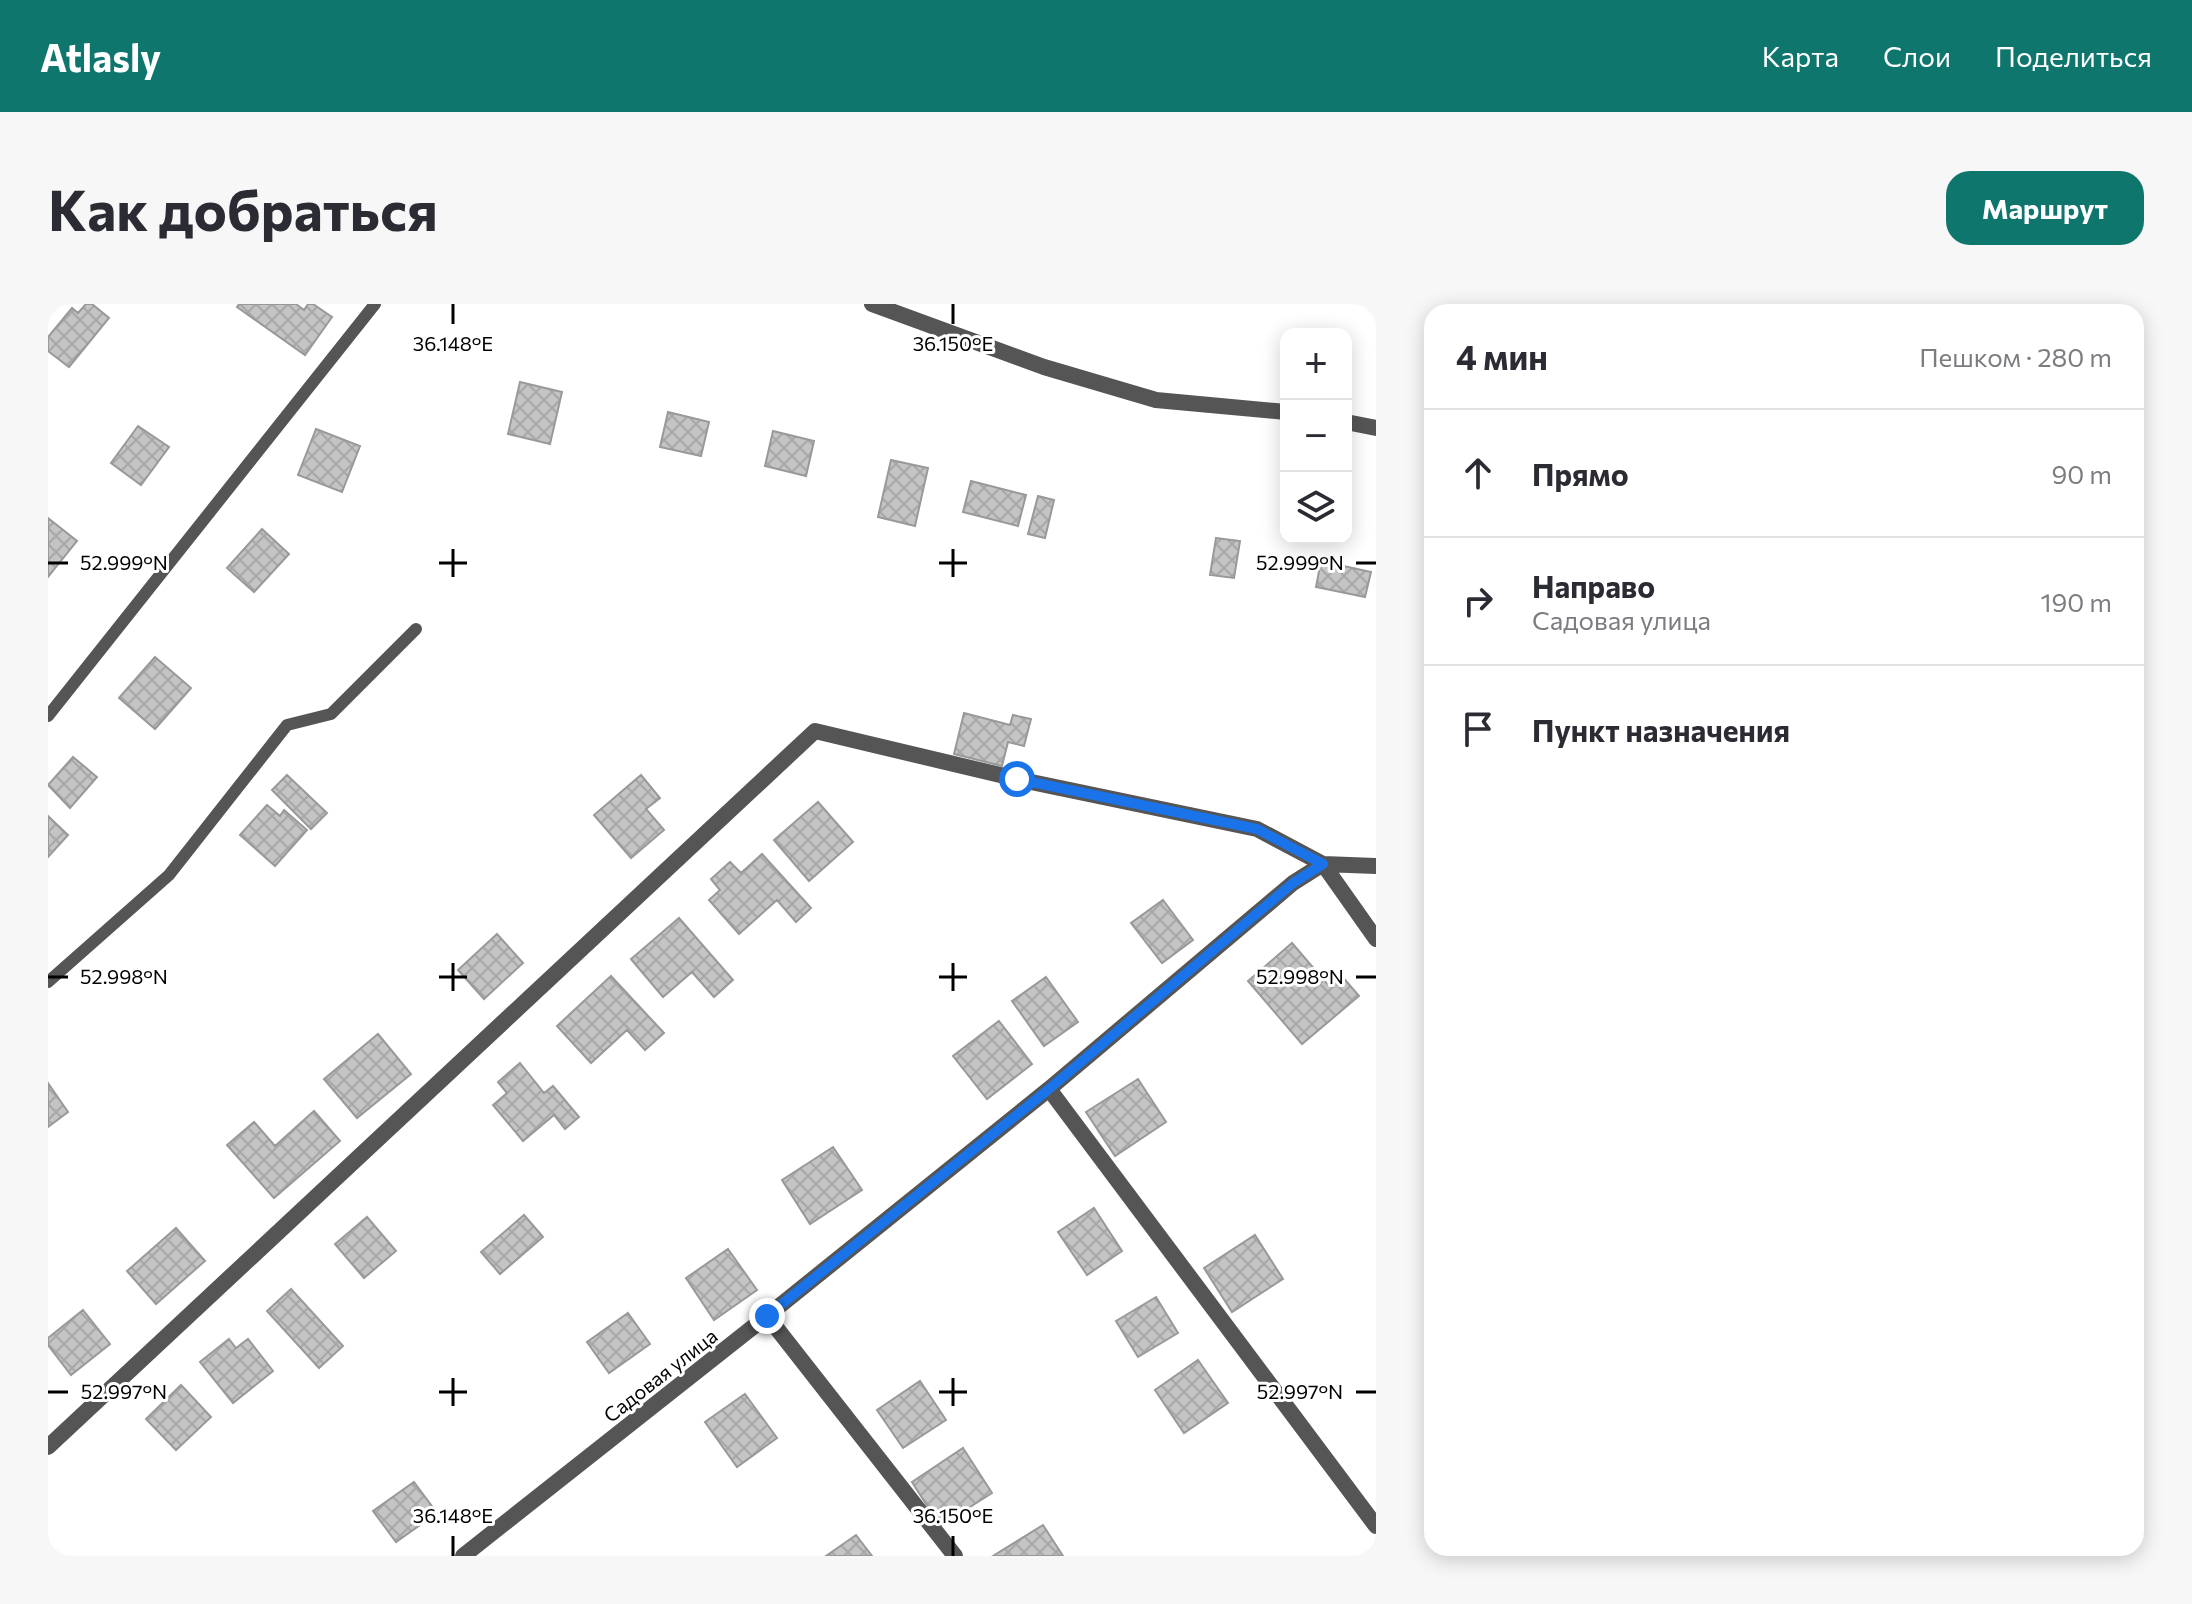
<!DOCTYPE html>
<html lang="ru">
<head>
<meta charset="utf-8">
<style>
	body { margin:0; font-family:Commissioner,sans-serif; background:#f7f7f7; color:#2b2b33 }
	.controls { position:absolute; right:24px; top:24px; display:grid; overflow:hidden; border-radius:16px; box-shadow:0 4px 20px #0003 }
	.controls button { width:72px; height:72px; display:grid; place-items:center; padding:0; border:0; border-bottom:2px solid #e1e1e2; background:#fff; color:#2b2b33; font:40px sans-serif }
	.stop { position:absolute; width:24px; height:24px; margin:-18px; border:6px solid #1a73e8; border-radius:50%; background:#fff }
	.stop.end { background:#1a73e8; border-color:#fff; box-shadow:0 2px 8px #0008 }
	.list { margin:0; padding:0; list-style:none }
	h2 { display:flex; justify-content:space-between; align-items:center; height:104px; margin:0; padding:0 32px; font-size:34px }
	h2 small { font-size:26px; font-weight:400; color:#7c7c81 }
	.list li { display:grid; grid-template-columns:52px 1fr auto; gap:24px; align-items:center; box-sizing:border-box; height:128px; padding:0 32px; border-top:2px solid #e1e1e2 }
	.list b { display:block; font-size:30px; white-space:nowrap }
	.list p { margin:0; font-size:26px; white-space:nowrap; color:#7c7c81 }
	.list em { font-size:26px; font-style:normal; color:#7c7c81 }
	.icon { flex:none; width:44px; height:44px; fill:none; stroke:currentColor; stroke-width:2; stroke-linecap:round; stroke-linejoin:round }
	.map { position:relative; flex:none; width:1328px; height:1252px; overflow:hidden; border-radius:24px }
	header { display:flex; align-items:center; gap:48px; box-sizing:border-box; height:112px; padding:0 40px; background:#0f766e; color:#fff }
	header strong { font-size:38px }
	nav { display:flex; gap:44px; margin-inline-start:auto; font-size:28px }
	.intro { display:flex; align-items:center; justify-content:space-between; box-sizing:border-box; height:192px; padding:0 48px }
	h1 { margin:0; font-size:56px }
	.button { padding:20px 36px; border-radius:24px; background:#0f766e; color:#fff; font-size:28px; font-weight:700 }
	main { display:flex; gap:48px; padding:0 48px }
	aside { flex:1; background:#fff; border-radius:24px; box-shadow:0 4px 20px #0003 }
	.map>svg:first-child { display:block }
	.building { fill:url(#building-cross-hatch); stroke:#999; stroke-width:2 }
	.lines { fill:none; stroke-linecap:round; stroke-linejoin:round }
	.lane { stroke:#555; stroke-width:12 }
	.street { stroke:#555; stroke-width:16 }
	.route { stroke:#1a73e8; stroke-width:10 }
	.ticks { fill:none; stroke:#000; stroke-width:3 }
	.labels { text-anchor:middle; dominant-baseline:central; stroke-width:6; stroke-linejoin:round; paint-order:stroke }
	.street-label { font-size:20px; fill:#000; stroke:#fff }
	.ticks-label { font-size:20px; text-anchor:middle; fill:#000; stroke:#fff; stroke-width:6; stroke-linejoin:round; paint-order:stroke }
</style>
</head>
<body>
<header>
<strong>Atlasly</strong>
<nav><a>Карта</a><a>Слои</a><a>Поделиться</a></nav>
</header>
<div class="intro"><h1>Как добраться</h1><a class="button">Маршрут</a></div>
<main>
<div class="map">
<svg width="1328" height="1252" viewBox="0 0 1328 1252">
	<defs>
		<pattern id="building-cross-hatch" width="8" height="8" patternUnits="userSpaceOnUse" patternTransform="scale(2)"><rect width="8" height="8" fill="#c4c4c4"/><path d="M0 0l8 8M0 8l8-8" fill="none" stroke="#a7a7a7"/></pattern>
	</defs>
	<rect width="100%" height="100%" fill="#fff"/>
	<path class="building" d="M38 0H44L61 14 21 63 0 47V33L24 4 30 9Z
		M191 0H248L256 6 260 0H265L284 13 257 51 189 3Z
		M472 78 514 88 502 140 460 130Z
		M620 108 661 118 653 152 612 143Z
		M90 122 121 143 93 181 63 159Z
		M268 125 312 142 294 188 250 171Z
		M725 127 766 137 758 172 717 162Z
		M843 156 880 164 867 222 830 213Z
		M923 177 978 191 970 222 915 208Z
		M990 192 1006 196 997 234 980 230Z
		M0 214 29 237 0 273Z
		M214 225 241 250 206 288 179 264Z
		M1168 234 1192 237 1186 274 1162 271Z
		M1273 257 1323 268 1317 293 1268 283Z
		M107 353 143 384 107 425 71 394Z
		M916 409 962 421 965 411 983 415 976 442 960 438 954 462 906 450Z
		M25 453 49 473 22 504 0 481Z
		M239 471 279 509 263 525 224 486Z
		M593 471 612 494 598 505 616 526 583 554 546 511Z
		M770 498 805 538 761 577 726 536Z
		M219 501 232 512 236 506 259 526 227 562 192 531Z
		M0 512 20 531 0 553Z
		M714 550 763 604 748 618 729 596 691 630 661 596 672 586 663 575 682 558 693 569Z
		M1115 596 1145 636 1114 659 1083 619Z
		M631 614 685 676 666 693 644 668 615 693 583 655Z
		M449 630 475 659 436 695 410 666Z
		M1244 639 1280 681 1293 671 1311 692 1254 740 1200 677Z
		M563 672 616 729 597 746 579 726 543 759 509 722Z
		M998 673 1030 718 996 742 964 697Z
		M951 717 984 760 939 795 905 752Z
		M330 730 363 770 309 814 276 775Z
		M472 759 496 789 505 782 531 813 517 825 506 811 475 837 445 801 459 789 450 778Z
		M1090 775 1118 818 1067 852 1038 808Z
		M0 779 20 808 0 823Z
		M266 807 292 837 226 894 179 841 206 818 227 842Z
		M785 843 814 886 762 920 734 876Z
		M1046 904 1074 947 1039 971 1010 928Z
		M476 911 495 933 452 970 433 948Z
		M319 913 348 947 316 974 287 940Z
		M128 924 157 957 108 1000 79 967Z
		M1207 931 1235 975 1184 1008 1156 964Z
		M680 945 709 986 666 1016 638 974Z
		M243 985 295 1042 271 1064 219 1007Z
		M1108 993 1130 1029 1090 1053 1068 1017Z
		M35 1006 62 1040 23 1071 0 1041V1034Z
		M580 1009 602 1040 561 1069 539 1038Z
		M181 1035 188 1044 200 1035 225 1067 185 1099 152 1058Z
		M1150 1056 1180 1099 1136 1129 1107 1086Z
		M872 1077 898 1116 855 1144 829 1106Z
		M133 1081 163 1113 128 1146 98 1115Z
		M697 1090 729 1134 689 1163 657 1118Z
		M915 1144 944 1189 892 1222 864 1178Z
		M366 1178 389 1209 348 1238 325 1207Z
		M995 1221 1015 1252H945Z
		M808 1231 824 1252H778Z"/>
	<g class="lines">
		<path class="lane" d="M0 412 327 0
			M0 678 121 571 239 421 283 410 368 325"/>
		<path class="street" d="M824 0 996 63 1108 96 1238 108
			M1298 118 1328 124
			M1001 785 1328 1222
			M719 1012 907 1252
			M0 1143 767 427 969 475 1209 525 1275 560 1328 562
			M415 1252 719 1012 1001 785 1245 579 1275 560 1328 635"/>
	</g>
	<g class="lines">
		<path class="route" d="M719 1012 1001 785 1245 579 1275 560 1209 525 969 475"/>
	</g>
	<path class="ticks" d="M405 0V20M905 0V20M405 245V273M905 245V273M0 259H20M391 259H419M891 259H919M1308 259H1328M405 659V687M905 659V687M0 673H20M391 673H419M891 673H919M1308 673H1328M405 1074V1102M905 1074V1102M0 1088H20M391 1088H419M891 1088H919M1308 1088H1328M405 1232V1252M905 1232V1252"/>
	<g class="labels">
		<g class="street-label">
			<text transform="translate(612 1071) rotate(-38)">Садовая улица</text>
		</g>
	</g>
	<g class="ticks-label">
		<text x="405" y="47">36.148°E</text>
		<text x="905" y="47">36.150°E</text>
		<text x="76" y="266">52.999°N</text>
		<text x="1252" y="266">52.999°N</text>
		<text x="76" y="680">52.998°N</text>
		<text x="1252" y="680">52.998°N</text>
		<text x="76" y="1095">52.997°N</text>
		<text x="1252" y="1095">52.997°N</text>
		<text x="405" y="1219">36.148°E</text>
		<text x="905" y="1219">36.150°E</text>
	</g>
</svg>
<div class="controls">
<button>+</button>
<button>−</button>
<button><svg class="icon" aria-label="layers" viewBox="0 0 24 24"><path d="M12 4l9 5-9 5-9-5zM3 14l9 5 9-5"/></svg></button>
</div>
<div class="stop" style="left:969px;top:475px"></div>
<div class="stop end" style="left:719px;top:1012px"></div>
</div>
<aside>
<h2>4 мин<small>Пешком · 280 m</small></h2>
<ul class="list">
<li><svg class="icon" aria-label="ahead" viewBox="0 0 24 24"><path d="M12 20V5M6 11l6-6 6 6"/></svg><div><b>Прямо</b></div><em>90 m</em></li>
<li><svg class="icon" aria-label="right" viewBox="0 0 24 24"><path d="M7 20v-9h11M14 6l5 5-5 5"/></svg><div><b>Направо</b><p>Садовая улица</p></div><em>190 m</em></li>
<li><svg class="icon" aria-label="arrive" viewBox="0 0 24 24"><path d="M6 21V4h12l-3 4 3 4H6"/></svg><div><b>Пункт назначения</b></div></li>
</ul>
</aside>
</main>
</body>
</html>
